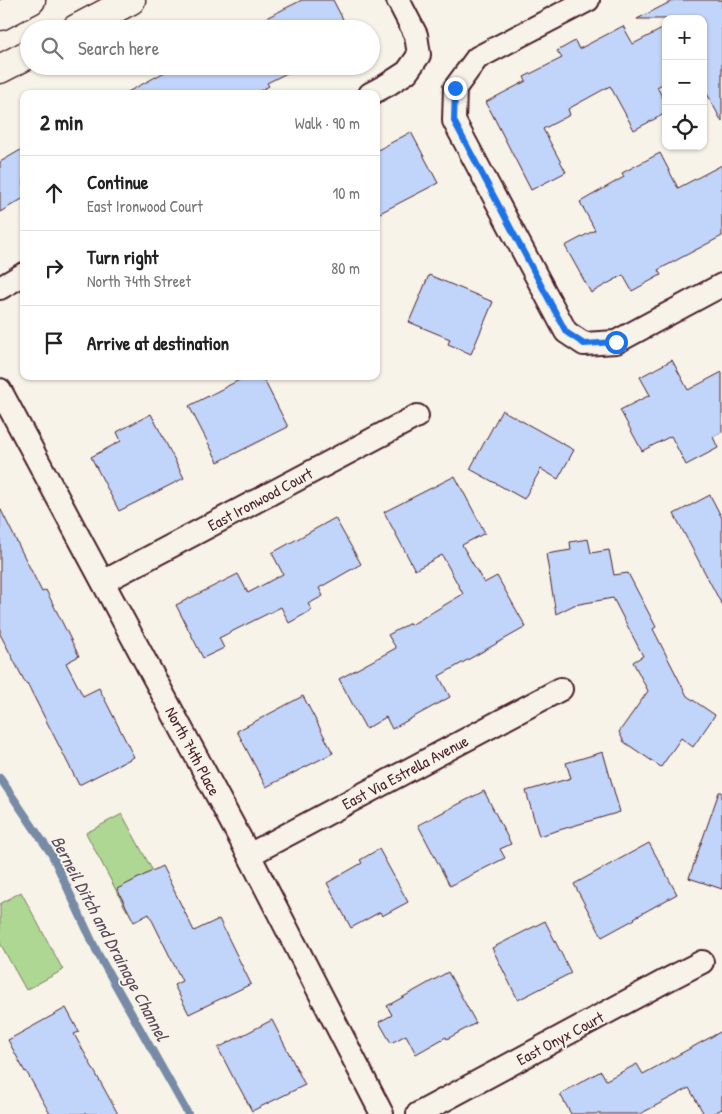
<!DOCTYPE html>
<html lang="en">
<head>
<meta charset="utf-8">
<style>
	body { margin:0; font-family:"Patrick Hand",sans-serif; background:#f2f2f2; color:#222 }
	.controls { position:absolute; right:15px; top:15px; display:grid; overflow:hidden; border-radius:10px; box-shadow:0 1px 4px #0004 }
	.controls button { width:45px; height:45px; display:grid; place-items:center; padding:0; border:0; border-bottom:1px solid #e0e0e0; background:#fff; color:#222; font:25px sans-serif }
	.stop { position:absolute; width:15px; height:15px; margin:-11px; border:4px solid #1a73e8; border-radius:50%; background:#fff }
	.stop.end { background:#1a73e8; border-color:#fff; box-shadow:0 1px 5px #0008 }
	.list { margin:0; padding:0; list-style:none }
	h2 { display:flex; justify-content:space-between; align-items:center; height:65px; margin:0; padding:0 20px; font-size:21px }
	h2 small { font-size:16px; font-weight:400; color:#767676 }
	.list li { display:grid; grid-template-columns:32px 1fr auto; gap:15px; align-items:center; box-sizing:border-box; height:75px; padding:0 20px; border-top:1px solid #e0e0e0 }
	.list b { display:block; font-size:19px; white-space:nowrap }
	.list p { margin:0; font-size:16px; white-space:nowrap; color:#767676 }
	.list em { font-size:16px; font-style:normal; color:#767676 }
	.icon { flex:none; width:28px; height:28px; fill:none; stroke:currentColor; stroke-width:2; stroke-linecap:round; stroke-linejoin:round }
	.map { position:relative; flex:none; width:722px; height:1114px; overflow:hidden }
	.search { position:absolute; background:#fff; box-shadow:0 1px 4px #0004; left:20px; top:20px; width:360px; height:55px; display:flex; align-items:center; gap:12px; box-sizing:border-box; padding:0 18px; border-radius:28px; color:#767676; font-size:19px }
	.panel { position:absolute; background:#fff; box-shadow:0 1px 4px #0004; left:20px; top:90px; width:360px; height:290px; border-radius:10px }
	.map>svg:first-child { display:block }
	.green { fill:#aed793; stroke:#7c7b5f }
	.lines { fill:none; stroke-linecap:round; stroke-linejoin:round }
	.stream { stroke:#788ba6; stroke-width:8 }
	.building { fill:#c1d4f9; stroke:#4a1f2b }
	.street-casing { stroke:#4a1f2b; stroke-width:26 }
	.secondary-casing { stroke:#4a1f2b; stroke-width:31 }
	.street { stroke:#f7f3e8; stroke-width:22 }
	.secondary { stroke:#f7f3e8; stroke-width:28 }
	.route { stroke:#1a73e8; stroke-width:6 }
	.labels { text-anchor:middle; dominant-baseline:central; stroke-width:4; stroke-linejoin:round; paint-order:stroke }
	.street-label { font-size:16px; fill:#4a1f2b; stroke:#f7f3e8 }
	.water-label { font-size:18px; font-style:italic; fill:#5d4c5e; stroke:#f7f3e8 }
</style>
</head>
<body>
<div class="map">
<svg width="722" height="1114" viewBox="0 0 722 1114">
	<rect width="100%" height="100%" fill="#f7f3e8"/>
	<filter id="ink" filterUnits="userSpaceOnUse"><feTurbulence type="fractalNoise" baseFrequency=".02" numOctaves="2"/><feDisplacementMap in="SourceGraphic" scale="10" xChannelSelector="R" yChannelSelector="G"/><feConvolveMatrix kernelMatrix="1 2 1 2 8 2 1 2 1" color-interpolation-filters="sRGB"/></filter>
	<g filter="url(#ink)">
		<path class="green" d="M122 814 164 892 127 911 86 833Z
			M21 892 63 970 26 990 0 943V904Z"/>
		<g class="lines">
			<path class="stream" d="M0 778 52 855 98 954 188 1114"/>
		</g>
		<path class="building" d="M302 0H333L348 29H244Z
			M674 0H722V122L703 86V19H637Z
			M623 26 633 44 666 27V82L657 87 666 104V113L634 130 610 86 568 109 570 115 543 129 566 172 531 190 486 102 526 81 524 77 562 58 557 51 575 41 579 49Z
			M176 66H301L267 83 269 86 254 94H124Z
			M411 132 438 183 376 215V151Z
			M24 148V198L0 212V162Z
			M660 153 678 188 722 165V236L658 270 661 275 632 291 623 275 591 293 565 246 595 230 580 202 624 177 622 173Z
			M429 275 493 302 471 354 448 344 450 339 409 322Z
			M672 360 688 390 722 372V432L713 437 718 448 686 465 671 436 642 451 620 410 650 395 640 377Z
			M247 376H262L288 427 218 462 189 406Z
			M502 410 574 450 558 479 541 469 524 499 470 469Z
			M151 414 184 478 119 511 91 457 121 441 117 432Z
			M455 476 485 533 462 545 484 583 497 576 526 627 439 676 450 697 392 729 386 717 366 729 339 679 396 648 388 635 410 623 411 625 463 594 442 555 415 570 384 512Z
			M710 495 722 518V605L674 514Z
			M0 508 42 592 46 590 79 656 66 663 83 696 99 688 134 757 79 785 27 683 26 684 0 634Z
			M335 518 361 564 319 588 323 596 308 604 312 610 289 623 281 607 219 638 224 648 203 658 176 605 238 574 248 593 283 574 272 553Z
			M588 539 591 553 609 550 614 575 628 573 656 627 653 629 687 696 715 715 693 747 681 738 661 767 624 742 619 732 648 691 633 662 643 656 613 598 574 605 556 614 546 554 571 550 570 542Z
			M303 696 333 753 266 787 237 731Z
			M603 752 620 812 539 836 526 791 571 778 566 763Z
			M484 791 511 844 500 849 505 858 450 886 418 825Z
			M719 792H722V889L689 878Z
			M649 843 677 894 634 918 635 919 602 937 574 884Z
			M379 849 408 902 382 916 380 912 351 928 327 883 362 863 360 860Z
			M162 866 194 931 219 919 251 984 189 1014 174 985 182 981 149 914 134 922 117 889Z
			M545 921 571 973 518 1000 492 948Z
			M448 972 476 1023 447 1039 446 1037 416 1054 406 1035 391 1043 379 1022 392 1015 387 1006Z
			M66 1008 79 1032 74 1034 118 1114H50L26 1071 25 1072 8 1040Z
			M272 1020 305 1085 252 1111 237 1083H236L218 1048Z
			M722 1031V1109L712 1114H704L689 1088 640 1114H571L560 1094 601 1071 606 1080 637 1064 643 1074Z"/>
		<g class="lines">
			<defs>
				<path id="street" d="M588 0 477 58 455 88 454 121 566 332 584 344 616 342 722 285
					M370 94 387 85 407 72 419 55 416 35 398 0
					M0 288 24 274
					M0 390 249 855 382 1114
					M103 582 417 416
					M249 855 561 689
					M418 1114 665 981 702 962"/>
				<path id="secondary" d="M0 16 31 0
					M76 29 131 0
					M0 69 29 54"/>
			</defs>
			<use href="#street" class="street-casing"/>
			<use href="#secondary" class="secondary-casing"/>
			<use href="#street" class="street"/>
			<use href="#secondary" class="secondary"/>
		</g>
	</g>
	<g class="lines" filter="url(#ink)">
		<path class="route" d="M455 88 454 121 566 332 584 344 616 342"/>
	</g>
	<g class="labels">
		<g class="street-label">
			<text transform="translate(260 499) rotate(-28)">East Ironwood Court</text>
			<text transform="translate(193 751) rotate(62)">North 74th Place</text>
			<text transform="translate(405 772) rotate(-28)">East Via Estrella Avenue</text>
			<text transform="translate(560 1038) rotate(-28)">East Onyx Court</text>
		</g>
		<g class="water-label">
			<text transform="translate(110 938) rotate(62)">Berneil Ditch and Drainage Channel</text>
		</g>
	</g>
</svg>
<div class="controls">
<button>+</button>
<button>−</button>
<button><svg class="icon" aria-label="locate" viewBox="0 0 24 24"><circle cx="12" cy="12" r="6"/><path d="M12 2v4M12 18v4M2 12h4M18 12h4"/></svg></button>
</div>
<div class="stop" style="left:616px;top:342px"></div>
<div class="stop end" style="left:455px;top:88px"></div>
<div class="search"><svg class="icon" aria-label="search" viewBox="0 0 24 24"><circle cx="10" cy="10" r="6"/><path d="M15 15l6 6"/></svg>Search here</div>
<section class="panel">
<h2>2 min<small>Walk · 90 m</small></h2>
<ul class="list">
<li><svg class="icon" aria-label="ahead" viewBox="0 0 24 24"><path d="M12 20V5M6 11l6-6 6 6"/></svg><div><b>Continue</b><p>East Ironwood Court</p></div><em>10 m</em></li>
<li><svg class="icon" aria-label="right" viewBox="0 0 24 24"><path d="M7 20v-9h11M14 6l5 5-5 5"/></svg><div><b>Turn right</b><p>North 74th Street</p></div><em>80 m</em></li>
<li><svg class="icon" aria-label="arrive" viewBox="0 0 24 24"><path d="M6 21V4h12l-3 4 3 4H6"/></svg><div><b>Arrive at destination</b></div></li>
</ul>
</section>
</div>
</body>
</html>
